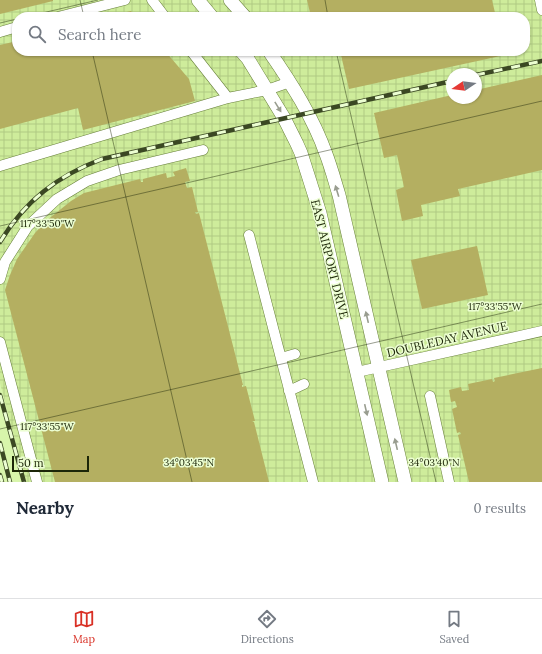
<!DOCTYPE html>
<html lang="en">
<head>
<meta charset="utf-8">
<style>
	body { margin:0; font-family:Lora,serif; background:#f6f6f7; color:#1f2937 }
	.compass { position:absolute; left:446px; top:68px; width:36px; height:36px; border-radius:50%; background:#fff; box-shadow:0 1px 3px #0004; rotate:257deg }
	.scale { position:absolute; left:12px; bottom:10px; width:77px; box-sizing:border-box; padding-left:4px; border:2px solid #1c2608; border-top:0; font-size:11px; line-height:14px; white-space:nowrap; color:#1c2608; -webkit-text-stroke:3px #ecfed2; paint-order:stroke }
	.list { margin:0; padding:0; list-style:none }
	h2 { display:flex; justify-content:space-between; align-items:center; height:52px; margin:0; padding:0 16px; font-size:17px }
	h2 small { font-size:13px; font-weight:400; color:#747a83 }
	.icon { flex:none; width:22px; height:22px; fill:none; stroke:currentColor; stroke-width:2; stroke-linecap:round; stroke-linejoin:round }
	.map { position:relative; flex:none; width:542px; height:482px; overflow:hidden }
	.search { position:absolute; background:#fff; box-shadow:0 1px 3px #0004; left:12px; right:12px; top:12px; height:44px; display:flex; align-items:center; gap:10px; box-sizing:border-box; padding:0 14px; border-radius:16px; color:#747a83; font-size:15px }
	.sheet { height:116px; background:#fff }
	nav { display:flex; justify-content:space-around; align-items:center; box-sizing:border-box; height:56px; border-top:1px solid #e0e1e3; background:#fff; font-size:11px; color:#747a83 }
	nav a { display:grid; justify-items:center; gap:2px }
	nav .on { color:#d93025 }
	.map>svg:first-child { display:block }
	.industrial { fill:url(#industrial-grid); fill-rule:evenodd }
	.building { fill:#b4af61 }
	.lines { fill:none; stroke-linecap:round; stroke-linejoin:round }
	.minor-casing { stroke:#68803b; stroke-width:11 }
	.major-casing { stroke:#68803b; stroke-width:14 }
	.minor { stroke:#fff; stroke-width:10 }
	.major { stroke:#fff; stroke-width:13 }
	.rail-casing { stroke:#3b4823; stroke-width:4.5 }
	.rail { stroke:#ecfed2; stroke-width:3; stroke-dasharray:9; stroke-linecap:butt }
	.oneway { fill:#999d90 }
	.ticks { fill:none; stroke:#1c2608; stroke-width:1; stroke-opacity:0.45 }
	.labels { text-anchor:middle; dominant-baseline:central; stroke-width:3; stroke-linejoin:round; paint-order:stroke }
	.street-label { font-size:12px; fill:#1c2608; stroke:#ecfed2 }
	.ticks-label { font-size:10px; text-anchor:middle; fill:#1c2608; stroke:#ecfed2; stroke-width:3; stroke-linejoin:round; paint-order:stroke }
</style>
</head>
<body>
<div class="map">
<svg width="542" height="482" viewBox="0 0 542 482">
	<defs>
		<pattern id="industrial-grid" width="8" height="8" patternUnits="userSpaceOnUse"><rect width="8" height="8" fill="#ceec9b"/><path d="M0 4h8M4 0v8" fill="none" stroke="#b0ca84"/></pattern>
	</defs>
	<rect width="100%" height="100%" fill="#d8f5ab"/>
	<path class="industrial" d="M0 0H542V482H26L0 383ZM17 17H525V51H17ZM452 74H476V98H452Z"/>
	<path class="building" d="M0 0H53V1L0 14Z
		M307 0H492L496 17H311Z
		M131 11 136 17H109V16Z
		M17 41V51H165L189 79 195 101 83 130 78 108 0 129V45Z
		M340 51H504L505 55 349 89Z
		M542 75V170L458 189 460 196 421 205 423 216 402 221 396 190 404 187 397 155 384 158 374 113 452 95V98H476V90Z
		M186 168 190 181 185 182 187 188 192 187 198 212H195L196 214 199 213 243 385H242V387L246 386 255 421H252L254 422 269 482H55L5 290 10 275 17 259 35 233 46 221 71 201 84 193 140 179 141 182H143V179L166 173 167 178 175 176 173 172Z
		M477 246 488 295 422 309 411 260Z
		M542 368V482H469L458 435 461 434 460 432 457 433 452 409 457 407 455 401 451 402 449 390 461 387 462 391 469 390 468 384 492 379 493 382 495 381 494 378Z"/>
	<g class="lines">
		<defs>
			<path id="minor" d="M152 0 165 17
				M540 0 542 10
				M58 17 125 0
				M0 32 17 27
				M191 51 228 98
				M0 166 228 98 267 90 290 82
				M249 235 313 482
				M0 279 5 262 28 226 57 199 87 181 119 170 203 150
				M0 342 37 482
				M281 358 295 354
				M357 372 542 331
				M289 391 304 384
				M430 396 449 482"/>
			<path id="major" d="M198 0 212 17
				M230 0 245 17
				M241 51 248 59 284 118 297 144 301 153 320 213 382 482
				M269 51C291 83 313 117 326 154 331 167 335 182 339 195L405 482"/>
		</defs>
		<use href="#minor" class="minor-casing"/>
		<use href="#major" class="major-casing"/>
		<use href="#minor" class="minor"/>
		<use href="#major" class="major"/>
		<defs>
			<path id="rail" d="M476 75 542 61
				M0 242C25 201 57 176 102 159L452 81
				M0 395 24 482
				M0 443 10 482
				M0 475 2 482"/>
		</defs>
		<use href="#rail" class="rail-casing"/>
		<use href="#rail" class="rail"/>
	</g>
	<defs><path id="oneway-solid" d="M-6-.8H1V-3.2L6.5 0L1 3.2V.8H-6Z"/></defs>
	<g class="oneway">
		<use href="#oneway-solid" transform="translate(278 107) rotate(58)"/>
		<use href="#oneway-solid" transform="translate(337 191) rotate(-107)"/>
		<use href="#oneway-solid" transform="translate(367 317) rotate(-103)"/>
		<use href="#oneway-solid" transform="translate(366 410) rotate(77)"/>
		<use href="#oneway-solid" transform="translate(396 444) rotate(-103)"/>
	</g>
	<path class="ticks" d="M80 0 84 17M325 0 328 17M25 17 98 0M0 23 17 19M92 51 192 482M336 51 436 482M0 226 542 101M0 429 542 304"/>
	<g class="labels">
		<g class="street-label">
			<text transform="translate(330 259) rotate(76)">EAST AIRPORT DRIVE</text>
			<text transform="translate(447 339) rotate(-13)">DOUBLEDAY AVENUE</text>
		</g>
	</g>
	<g class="ticks-label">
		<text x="47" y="227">117°33'50"W</text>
		<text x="495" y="310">117°33'55"W</text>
		<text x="47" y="430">117°33'55"W</text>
		<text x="189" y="466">34°03'45"N</text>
		<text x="434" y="466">34°03'40"N</text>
	</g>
</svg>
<svg class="compass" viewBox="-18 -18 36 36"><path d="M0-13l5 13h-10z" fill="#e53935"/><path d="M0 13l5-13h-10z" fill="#747a83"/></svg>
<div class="scale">50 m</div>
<div class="search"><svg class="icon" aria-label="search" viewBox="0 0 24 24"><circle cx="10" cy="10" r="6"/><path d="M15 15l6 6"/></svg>Search here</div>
</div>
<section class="sheet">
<h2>Nearby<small>0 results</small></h2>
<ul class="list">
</ul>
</section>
<nav>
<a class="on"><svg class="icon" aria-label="map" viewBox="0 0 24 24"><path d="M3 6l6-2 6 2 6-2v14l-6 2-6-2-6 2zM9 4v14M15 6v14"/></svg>Map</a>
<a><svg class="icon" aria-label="directions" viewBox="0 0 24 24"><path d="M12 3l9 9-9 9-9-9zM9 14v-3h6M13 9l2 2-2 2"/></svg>Directions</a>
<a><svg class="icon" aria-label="saved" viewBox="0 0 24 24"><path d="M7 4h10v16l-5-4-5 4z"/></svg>Saved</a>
</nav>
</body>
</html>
